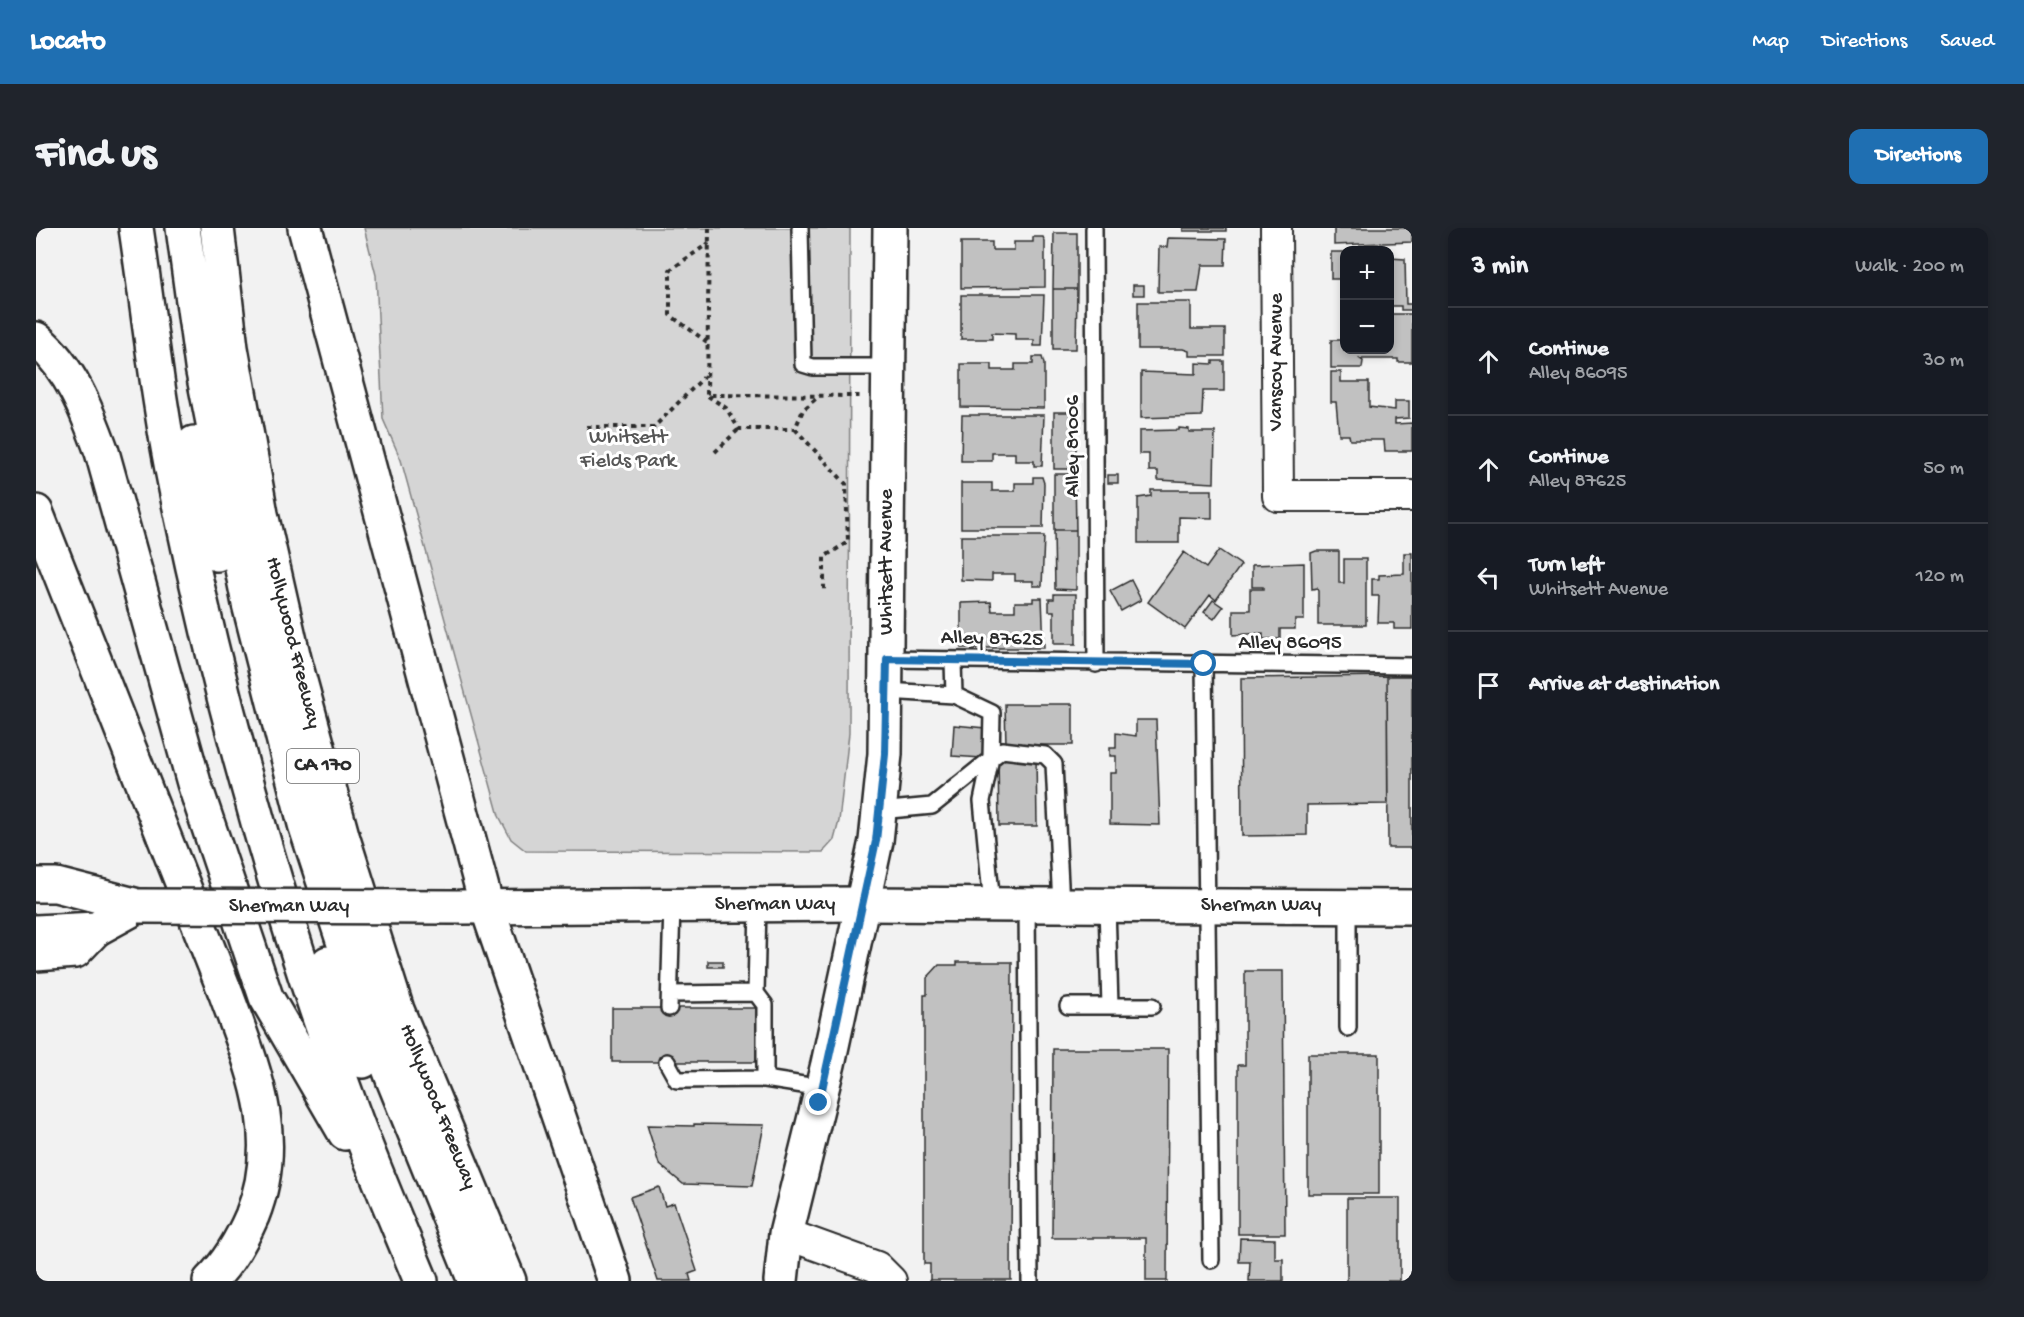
<!DOCTYPE html>
<html lang="en">
<head>
<meta charset="utf-8">
<style>
	body { margin:0; font-family:"Gochi Hand",sans-serif; background:#20242c; color:#f1f3f6 }
	.controls { position:absolute; right:18px; top:18px; display:grid; overflow:hidden; border-radius:12px; box-shadow:0 3px 9px #0003 }
	.controls button { width:54px; height:54px; display:grid; place-items:center; padding:0; border:0; border-bottom:2px solid #363941; background:#171b24; color:#f1f3f6; font:30px sans-serif }
	.stop { position:absolute; width:18px; height:18px; margin:-14px; border:4px solid #1f6fb2; border-radius:50%; background:#fff }
	.stop.end { background:#1f6fb2; border-color:#fff; box-shadow:0 2px 6px #0008 }
	.list { margin:0; padding:0; list-style:none }
	h2 { display:flex; justify-content:space-between; align-items:center; height:78px; margin:0; padding:0 24px; font-size:26px }
	h2 small { font-size:20px; font-weight:400; color:#9ea1a6 }
	.list li { display:grid; grid-template-columns:39px 1fr auto; gap:18px; align-items:center; box-sizing:border-box; height:108px; padding:0 24px; border-top:2px solid #363941 }
	.list b { display:block; font-size:22px; white-space:nowrap }
	.list p { margin:0; font-size:20px; white-space:nowrap; color:#9ea1a6 }
	.list em { font-size:20px; font-style:normal; color:#9ea1a6 }
	.icon { flex:none; width:33px; height:33px; fill:none; stroke:currentColor; stroke-width:2; stroke-linecap:round; stroke-linejoin:round }
	.map { position:relative; flex:none; width:1376px; height:1053px; overflow:hidden; border-radius:12px }
	header { display:flex; align-items:center; gap:36px; box-sizing:border-box; height:84px; padding:0 30px; background:#1f6fb2; color:#fff }
	header strong { font-size:28px }
	nav { display:flex; gap:33px; margin-inline-start:auto; font-size:21px }
	.intro { display:flex; align-items:center; justify-content:space-between; box-sizing:border-box; height:144px; padding:0 36px }
	h1 { margin:0; font-size:42px }
	.button { padding:15px 27px; border-radius:12px; background:#1f6fb2; color:#fff; font-size:21px; font-weight:700 }
	main { display:flex; gap:36px; padding:0 36px }
	aside { flex:1; background:#171b24; border-radius:12px; box-shadow:0 3px 9px #0003 }
	.map>svg:first-child { display:block }
	.green { fill:#d5d5d5; stroke:#808080; stroke-width:1.5 }
	.building { fill:#c1c1c1; stroke:#2b2b2b; stroke-width:1.5 }
	.lines { fill:none; stroke-linecap:round; stroke-linejoin:round }
	.lane-casing { stroke:#2b2b2b; stroke-width:20 }
	.street-casing { stroke:#2b2b2b; stroke-width:34 }
	.secondary-casing { stroke:#2b2b2b; stroke-width:38 }
	.primary-casing { stroke:#2b2b2b; stroke-width:38 }
	.highway-casing { stroke:#2b2b2b; stroke-width:38 }
	.path { stroke:#2b2b2b; stroke-width:4; stroke-dasharray:4.5 4.5; stroke-linecap:butt }
	.lane { stroke:#fff; stroke-width:15 }
	.street { stroke:#fff; stroke-width:30 }
	.secondary { stroke:#fff; stroke-width:33 }
	.primary { stroke:#fff; stroke-width:33 }
	.highway { stroke:#fff; stroke-width:33 }
	.primary-bridge-casing { stroke:#2b2b2b; stroke-width:38; stroke-linecap:butt }
	.primary-bridge { stroke:#fff; stroke-width:33 }
	.route { stroke:#1f6fb2; stroke-width:8 }
	.labels { text-anchor:middle; dominant-baseline:central; stroke-width:6; stroke-linejoin:round; paint-order:stroke }
	.shield { fill:#fff; stroke:#6b6b6b; stroke-width:1.5 }
	.shield-label { font-size:20px; font-weight:bold; fill:#2b2b2b }
	.street-label { font-size:21px; fill:#2b2b2b; stroke:#fff }
	.park-label { font-size:21px; fill:#565656; stroke:#fff }
</style>
</head>
<body>
<header>
<strong>Locato</strong>
<nav><a>Map</a><a>Directions</a><a>Saved</a></nav>
</header>
<div class="intro"><h1>Find us</h1><a class="button">Directions</a></div>
<main>
<div class="map">
<svg width="1376" height="1053" viewBox="0 0 1376 1053">
	<rect width="100%" height="100%" fill="#f2f2f2"/>
	<filter id="ink" filterUnits="userSpaceOnUse"><feTurbulence type="fractalNoise" baseFrequency=".0167" numOctaves="2"/><feDisplacementMap in="SourceGraphic" scale="12" xChannelSelector="R" yChannelSelector="G"/><feConvolveMatrix kernelMatrix="1 2 1 2 8 2 1 2 1" color-interpolation-filters="sRGB"/></filter>
	<g filter="url(#ink)">
		<path class="green" d="M328 0H814L813 505 803 593 798 612 787 624 490 623 475 611 463 588 365 232 347 191 340 47Z"/>
		<path class="building" d="M1147 0H1190V3H1147Z
			M1298 0H1376V14L1298 17Z
			M1018 5H1041V61H1017Z
			M997 9H1007L1009 14V59L925 60V14H956V22H978V14H997Z
			M1132 10 1190 11 1189 37H1166L1162 64H1122L1123 19H1131Z
			M1295 24H1308V51H1295Z
			M1354 30 1369 31 1370 76H1376V82H1365V78H1354Z
			M1097 57H1108V67H1097Z
			M1017 61H1041L1040 121H1017Z
			M925 67H1008L1006 118H998V112H979V106L956 105V111H925Z
			M1102 74H1155V101H1189V128H1153V123L1147 121H1102Z
			M1354 86H1376V134H1362V131H1324L1327 133 1326 140H1295V112H1308V122H1354Z
			M997 129H1006L1008 136V180L925 179V136H956V142H979V136H997Z
			M1177 133H1188V163H1167L1166 188 1105 190V144L1160 146V135L1177 136Z
			M1295 144H1305V154H1333V179L1359 182V173H1373V190L1359 191V196L1376 195V223H1349L1348 212H1314L1313 207H1303L1300 174H1295Z
			M1018 184H1040V241H1018Z
			M926 187H1008L1006 238H998V233H979V225H956V233H925Z
			M1143 200 1153 201V204H1179L1178 255 1122 252V243H1113V226H1103V203L1143 202Z
			M1018 246H1039L1040 302H1018Z
			M1072 247H1082V255H1072Z
			M997 249H1006L1008 255 1007 300H925V255H956V263H979V255H997Z
			M1115 262H1176V290L1143 289V315H1102V270L1115 268Z
			M1018 302H1040V362L1019 361Z
			M925 308H1008L1006 358H997V353H979V346H956V353L925 352Z
			M1183 322 1205 337 1180 372 1174 367 1149 401 1112 374 1148 324 1170 340Z
			M1280 323H1303V355H1308V331H1330V397H1282V363L1281 360 1276 361 1275 325Z
			M1368 325H1376V401H1358V395H1342L1343 368H1336V351H1343V347L1368 346Z
			M1268 335V392H1259V401H1244V411H1227V405L1197 407V382H1214V361H1227V359H1216V337Z
			M1095 352 1105 372 1085 383 1074 363Z
			M1018 366H1040V416H1018V383H1013V371H1018Z
			M997 370H1006L1008 420H925V375L955 374 956 383H979V374H997Z
			M1177 372 1187 379 1178 391 1168 384Z
			M1351 448H1376V620H1352Z
			M1351 448 1352 576 1271 577V607L1206 608 1205 450Z
			M969 476H1037V517H970Z
			M1100 492H1120L1124 597 1074 596V545H1080V528H1074V520H1080V505L1100 508Z
			M918 497 949 500 946 530 916 528Z
			M962 528H1000L1001 598H963Z
			M672 733H687V739H672Z
			M921 734H976L975 1052H894V1036H888V767H891V750L903 737H921Z
			M1209 743H1247L1249 1006H1202V837H1209Z
			M576 780H723L722 834H576Z
			M1017 821H1132L1131 1053H1110V1010H1016Z
			M1272 826H1343V966H1272Z
			M658 896 728 897 716 958 647 956 623 936 611 897 658 898Z
			M623 959 629 978 638 975 661 1043 653 1046 655 1053H622L594 969Z
			M1311 970H1364V1053H1311Z
			M1204 1010 1239 1011V1031H1247V1053H1213L1214 1034H1203Z"/>
		<g class="lines">
			<defs>
				<path id="lane" d="M764 0 767 136 777 139H853
					M1058 0 1060 436
					M851 431 1376 438
					M917 433 918 467
					M1168 436 1175 1032
					M850 463 918 467 956 485 955 530 946 573 956 677
					M843 583 896 578 966 522 1009 527 1018 536 1025 677
					M722 677 720 765 729 777V851L786 860
					M991 677 994 1053
					M1071 678 1074 778H1116
					M1312 679V800
					M634 766 720 765
					M1032 778H1074
					M633 780 636 678
					M631 834 641 852 729 851"/>
				<path id="street" d="M1240 0 1242 268H1376
					M750 1006 841 1039 855 1053"/>
				<path id="secondary" d="M745 1053 750 1006 792 836 840 613 849 526 854 0"/>
				<path id="primary" d="M0 657H20L102 678
					M425 679 825 676 1376 679
					M0 704 60 701 102 678"/>
				<path id="highway" d="M100 0C113 87 122 175 140 261 184 473 242 682 317 885 338 942 362 997 385 1053
					M147 0 166 139 213 376 269 596 319 749 357 851 439 1053
					M181 0 195 120 225 286 258 431 307 611 361 782 473 1053
					M269 0 451 679 579 1053
					M0 111C35 140 51 183 66 224L158 555 230 769 309 905
					M158 215 181 326
					M0 284 190 766C217 840 248 909 216 988 206 1011 192 1035 174 1053
					M0 726 39 723 60 701
					M292 735 307 783 327 833"/>
			</defs>
			<use href="#lane" class="lane-casing"/>
			<use href="#street" class="street-casing"/>
			<use href="#secondary" class="secondary-casing"/>
			<use href="#primary" class="primary-casing"/>
			<use href="#highway" class="highway-casing"/>
			<path class="path" d="M673 0 671 167 824 168
				M671 114 634 87V42L673 15
				M672 168 690 180 703 201H759L767 182 783 168
				M551 199H618L671 146
				M759 201 810 256 812 314 788 329V365
				M679 224 703 201"/>
			<use href="#lane" class="lane"/>
			<use href="#street" class="street"/>
			<use href="#secondary" class="secondary"/>
			<use href="#primary" class="primary"/>
			<use href="#highway" class="highway"/>
			<defs>
				<path id="primary-bridge" d="M102 678 420 679"/>
			</defs>
			<use href="#primary-bridge" class="primary-bridge-casing"/>
			<use href="#primary-bridge" class="primary-bridge"/>
		</g>
	</g>
	<g class="lines" filter="url(#ink)">
		<path class="route" d="M783 875 840 613 849 526 851 431 1168 436"/>
	</g>
	<g class="labels">
		<rect class="shield" x="251" y="521" width="72" height="34" rx="4.5"/>
		<g class="shield-label">
			<text x="287" y="538">CA 170</text>
		</g>
		<g class="street-label">
			<text transform="translate(1241 134) rotate(-90)">Vanscoy Avenue</text>
			<text transform="translate(1038 218) rotate(-90)">Alley 81006</text>
			<text transform="translate(851 334) rotate(-90)">Whitsett Avenue</text>
			<text transform="translate(956 412) rotate(1)">Alley 87625</text>
			<text transform="translate(256 415) rotate(76)">Hollywood Freeway</text>
			<text x="1254" y="416">Alley 86095</text>
			<text x="739" y="677">Sherman Way</text>
			<text x="1225" y="678">Sherman Way</text>
			<text x="253" y="679">Sherman Way</text>
			<text transform="translate(401 879) rotate(68)">Hollywood Freeway</text>
		</g>
		<g class="park-label">
			<text x="592" y="210">Whitsett<tspan x="592" dy="24">Fields Park</tspan></text>
		</g>
	</g>
</svg>
<div class="controls">
<button>+</button>
<button>−</button>
</div>
<div class="stop" style="left:1168px;top:436px"></div>
<div class="stop end" style="left:783px;top:875px"></div>
</div>
<aside>
<h2>3 min<small>Walk · 200 m</small></h2>
<ul class="list">
<li><svg class="icon" aria-label="ahead" viewBox="0 0 24 24"><path d="M12 20V5M6 11l6-6 6 6"/></svg><div><b>Continue</b><p>Alley 86095</p></div><em>30 m</em></li>
<li><svg class="icon" aria-label="ahead" viewBox="0 0 24 24"><path d="M12 20V5M6 11l6-6 6 6"/></svg><div><b>Continue</b><p>Alley 87625</p></div><em>50 m</em></li>
<li><svg class="icon" aria-label="left" viewBox="0 0 24 24"><path d="M17 20v-9H6M10 6l-5 5 5 5"/></svg><div><b>Turn left</b><p>Whitsett Avenue</p></div><em>120 m</em></li>
<li><svg class="icon" aria-label="arrive" viewBox="0 0 24 24"><path d="M6 21V4h12l-3 4 3 4H6"/></svg><div><b>Arrive at destination</b></div></li>
</ul>
</aside>
</main>
</body>
</html>
